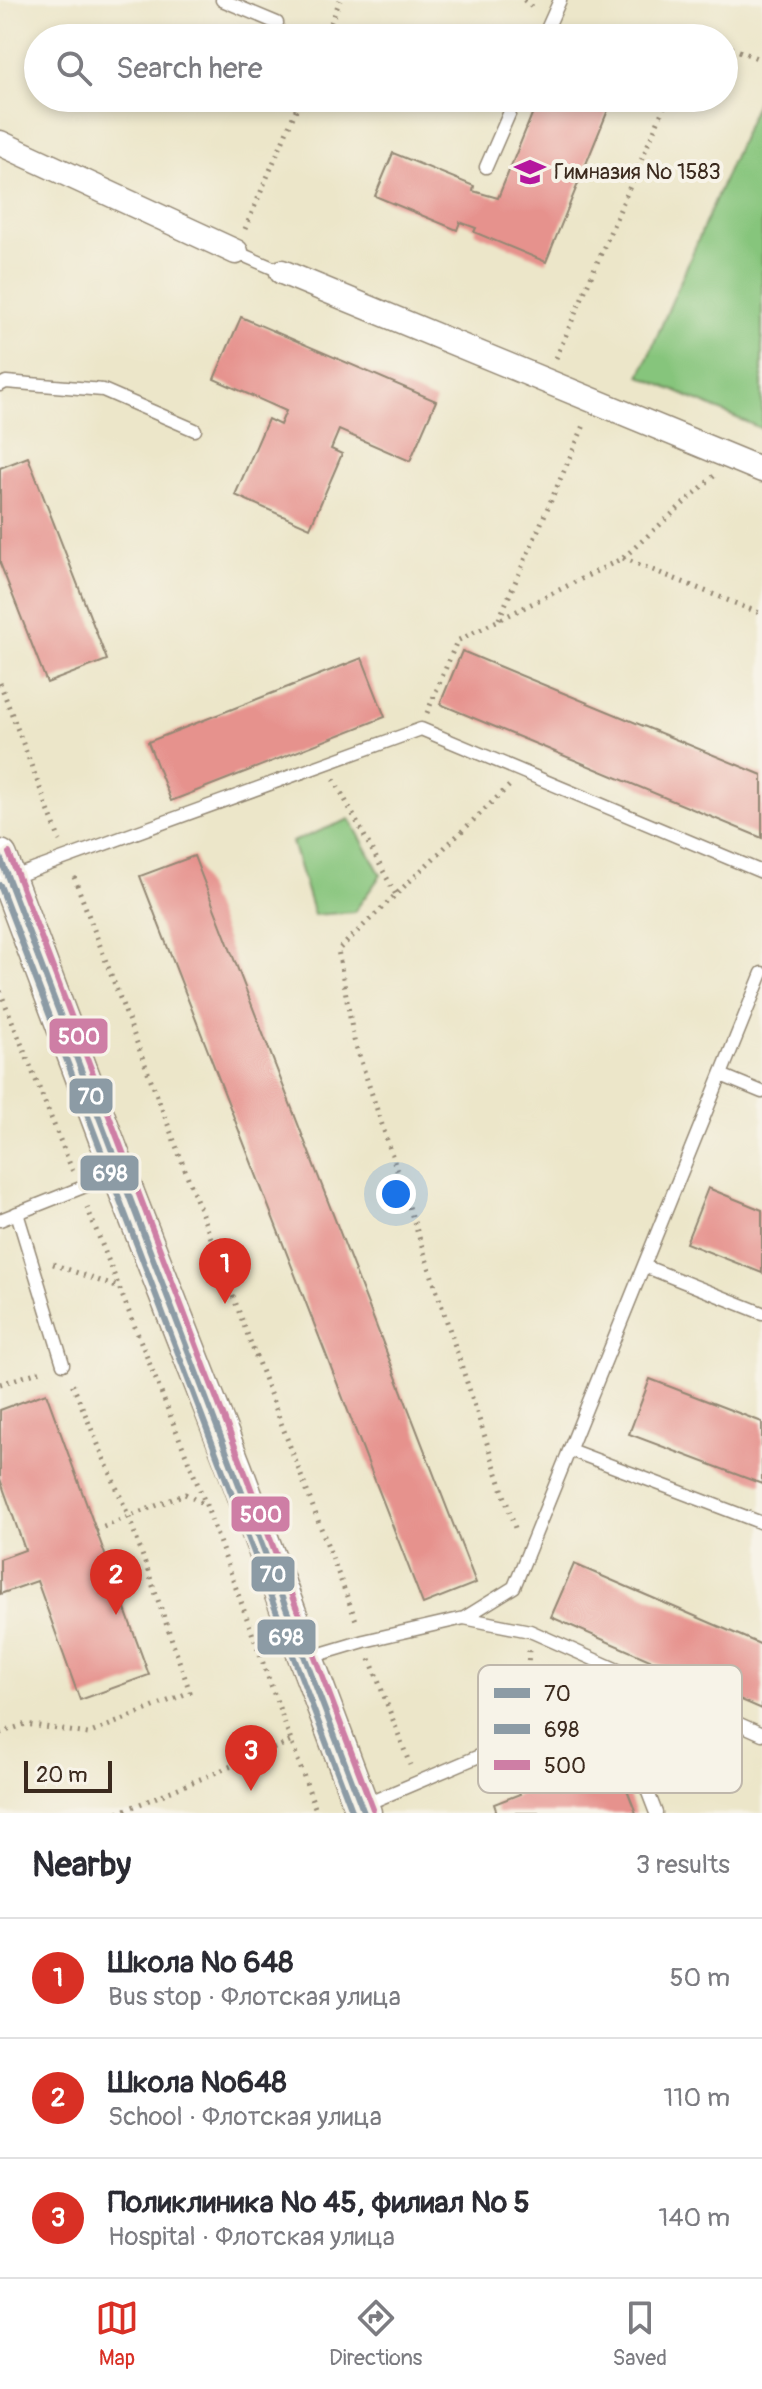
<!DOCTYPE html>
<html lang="en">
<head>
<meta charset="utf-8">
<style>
	body { margin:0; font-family:Pangolin,sans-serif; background:#f7f7f7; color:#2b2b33 }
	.scale { position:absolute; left:24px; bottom:20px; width:88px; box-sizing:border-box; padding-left:8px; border:4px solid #3b2a1e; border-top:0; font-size:22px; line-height:28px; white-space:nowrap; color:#3b2a1e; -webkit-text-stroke:6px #f7f3e8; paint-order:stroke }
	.you { position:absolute; left:396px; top:1194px; width:28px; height:28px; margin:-20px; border:6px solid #fff; border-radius:50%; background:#1a73e8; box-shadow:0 0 0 12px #1a73e833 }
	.badge { display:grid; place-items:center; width:52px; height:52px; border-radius:50%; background:#d93025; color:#fff; font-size:26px; font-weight:700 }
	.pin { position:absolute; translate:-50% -66px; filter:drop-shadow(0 2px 4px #0008) }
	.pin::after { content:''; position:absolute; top:42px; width:28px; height:24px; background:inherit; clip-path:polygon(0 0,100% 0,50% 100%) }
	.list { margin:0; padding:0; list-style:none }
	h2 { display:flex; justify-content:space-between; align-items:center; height:104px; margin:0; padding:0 32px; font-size:34px }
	h2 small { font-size:26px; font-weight:400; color:#7c7c81 }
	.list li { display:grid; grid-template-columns:52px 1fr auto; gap:24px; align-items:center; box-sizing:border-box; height:120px; padding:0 32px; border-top:2px solid #e1e1e2 }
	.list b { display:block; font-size:30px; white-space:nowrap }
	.list p { margin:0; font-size:26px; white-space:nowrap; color:#7c7c81 }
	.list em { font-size:26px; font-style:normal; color:#7c7c81 }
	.icon { flex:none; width:44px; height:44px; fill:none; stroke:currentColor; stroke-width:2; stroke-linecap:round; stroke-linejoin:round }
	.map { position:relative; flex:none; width:762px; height:1813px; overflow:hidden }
	.search { position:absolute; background:#fff; box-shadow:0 4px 12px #0003; left:24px; right:24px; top:24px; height:88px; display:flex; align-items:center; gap:20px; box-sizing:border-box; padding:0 28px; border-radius:44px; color:#7c7c81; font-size:30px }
	.sheet { height:464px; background:#fff }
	nav { display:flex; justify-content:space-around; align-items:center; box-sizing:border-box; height:112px; border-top:2px solid #e1e1e2; background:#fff; font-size:22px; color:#7c7c81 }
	nav a { display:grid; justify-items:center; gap:4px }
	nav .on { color:#d93025 }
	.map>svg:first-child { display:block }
	.green { fill:#86c57c; stroke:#60784d; stroke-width:2 }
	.building { fill:#e6928d }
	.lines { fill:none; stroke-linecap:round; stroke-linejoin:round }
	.service-casing { stroke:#948874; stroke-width:15 }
	.minor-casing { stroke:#948874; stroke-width:27 }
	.secondary-casing { stroke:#948874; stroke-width:37 }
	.path { stroke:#948874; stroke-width:5; stroke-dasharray:2 6; stroke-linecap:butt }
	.service { stroke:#fff; stroke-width:12 }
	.minor { stroke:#fff; stroke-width:24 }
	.secondary { stroke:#fff; stroke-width:34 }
	.bus-1-casing { stroke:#f7f3e8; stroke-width:12 }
	.bus-2-casing { stroke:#f7f3e8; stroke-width:12 }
	.bus-3-casing { stroke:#f7f3e8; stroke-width:12 }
	.bus-1 { stroke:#8c9ba5; stroke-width:6 }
	.bus-2 { stroke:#8c9ba5; stroke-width:6 }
	.bus-3 { stroke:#ce7ea5; stroke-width:6 }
	.labels { text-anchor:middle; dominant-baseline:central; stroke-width:8; stroke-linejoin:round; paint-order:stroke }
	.poi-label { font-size:22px; fill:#3b2a1e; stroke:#f7f3e8; text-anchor:start }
	.key { fill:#f7f3e8; stroke:#bfb7ab; stroke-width:2 }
	.key-label { font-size:22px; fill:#3b2a1e }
	.line-badge { stroke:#f7f3e8; stroke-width:3 }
	.badge-label { font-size:22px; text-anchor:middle; font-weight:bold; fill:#fff }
</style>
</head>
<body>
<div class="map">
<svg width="762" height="1813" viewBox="0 0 762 1813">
	<rect width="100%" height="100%" fill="#f7f3e8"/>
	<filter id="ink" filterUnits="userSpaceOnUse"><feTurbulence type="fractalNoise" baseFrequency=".0125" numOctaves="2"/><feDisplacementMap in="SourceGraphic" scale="16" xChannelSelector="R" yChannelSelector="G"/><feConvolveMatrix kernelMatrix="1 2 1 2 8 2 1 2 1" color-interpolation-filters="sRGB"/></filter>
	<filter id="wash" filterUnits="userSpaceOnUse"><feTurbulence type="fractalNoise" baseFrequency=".006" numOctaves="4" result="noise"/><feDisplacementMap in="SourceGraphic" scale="32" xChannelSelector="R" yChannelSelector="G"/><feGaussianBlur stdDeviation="1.8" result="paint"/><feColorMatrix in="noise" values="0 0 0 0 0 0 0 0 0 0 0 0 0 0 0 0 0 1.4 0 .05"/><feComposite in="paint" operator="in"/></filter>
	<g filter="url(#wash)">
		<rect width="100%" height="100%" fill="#ece6c9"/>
		<path class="green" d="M762 90V429L640 376Z
			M350 819 381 875 354 912 314 915 292 842Z"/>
		<g id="blocks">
			<path class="building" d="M525 98H613L546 262 474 232 476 228 460 222 457 230 375 196 393 153 474 186 473 191 498 198 535 107 524 102Z
				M241 317 436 401 410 461 339 430 331 449 342 454 310 528 235 495 268 419 280 425 286 411 214 379Z
				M28 457 107 660 47 683 0 563V468Z
				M462 651 762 775V838L440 704Z
				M362 658 385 717 171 801 148 742Z
				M194 856 476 1583 423 1604 140 876Z
				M708 1188 762 1210V1273L686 1243Z
				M650 1379 762 1422V1484L629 1434Z
				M46 1393 149 1675 80 1700 37 1581 0 1594V1559L25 1550 0 1479V1410Z
				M574 1564 762 1645V1709L551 1617Z
				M602 1746 613 1775 620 1772 636 1813H497L494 1804 520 1794 511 1771 565 1751 568 1760Z"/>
		</g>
	</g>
	<g filter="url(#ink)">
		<use href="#blocks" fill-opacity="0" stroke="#948874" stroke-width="2"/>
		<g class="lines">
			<defs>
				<path id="service" d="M222 0 277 23
					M543 38 560 0
					M486 167 516 98
					M236 252 282 272
					M0 385 6 382 103 390 195 430
					M11 878 421 729 762 872
					M721 1075 762 1092
					M17 1213 63 1364
					M0 1220 116 1174
					M644 1266 762 1313
					M570 1450 762 1523
					M464 1618 530 1631 762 1734
					M307 1658 364 1641 464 1618 514 1587 762 973
					M364 1805 524 1737 569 1722 631 1748 656 1813"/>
				<path id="minor" d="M0 143 236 252
					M282 272 762 470"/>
				<path id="secondary" d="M0 857 119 1173 235 1469 364 1813"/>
			</defs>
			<use href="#service" class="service-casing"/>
			<use href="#minor" class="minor-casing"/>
			<use href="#secondary" class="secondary-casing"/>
			<path class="path" d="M524 0 535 10
				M567 29 588 38
				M325 38 340 0
				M693 38 695 33 707 38
				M724 45 762 60
				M245 229 301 98
				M556 358 668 98
				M623 558 762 614
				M499 619 585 423
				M0 683 60 841
				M427 713 457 641 623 558 714 476
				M334 779 396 895
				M509 786 338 950 354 1040 515 1528
				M74 877 357 1623
				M0 991 73 1172
				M87 1207 206 1505 317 1813
				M53 1264 119 1288
				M0 1384 45 1370
				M96 1530 185 1494 205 1505
				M370 1659 410 1765
				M525 1716 529 1650
				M0 1733 26 1724 88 1734 190 1692 129 1517 71 1381
				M118 1813 292 1741"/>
			<use href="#service" class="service"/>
			<use href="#minor" class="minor"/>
			<use href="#secondary" class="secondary"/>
			<defs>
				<path id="bus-1" d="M0 857 364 1813"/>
				<path id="bus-2" d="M0 885 353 1813"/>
				<path id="bus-3" d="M9 853 373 1809"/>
			</defs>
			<use href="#bus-1" class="bus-1-casing"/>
			<use href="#bus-2" class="bus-2-casing"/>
			<use href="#bus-3" class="bus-3-casing"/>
			<use href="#bus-1" class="bus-1"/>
			<use href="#bus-2" class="bus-2"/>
			<use href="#bus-3" class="bus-3"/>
		</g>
	</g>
	<defs>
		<symbol id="school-bare" viewBox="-9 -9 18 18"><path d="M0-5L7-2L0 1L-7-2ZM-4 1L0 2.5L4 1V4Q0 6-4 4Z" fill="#b5179e" stroke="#f7f3e8" stroke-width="2.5" paint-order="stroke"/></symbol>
	</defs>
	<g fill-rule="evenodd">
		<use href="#school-bare" x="508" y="150" width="44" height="44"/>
	</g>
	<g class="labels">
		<g class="poi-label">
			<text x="554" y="172">Гимназия № 1583</text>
		</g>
	</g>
	<rect x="478" y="1665" width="264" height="128" rx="12" class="key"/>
	<rect x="494" y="1688" width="36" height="10" fill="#8c9ba5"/>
	<rect x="494" y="1724" width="36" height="10" fill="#8c9ba5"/>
	<rect x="494" y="1760" width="36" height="10" fill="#ce7ea5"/>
	<g class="key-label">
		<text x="544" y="1701">70</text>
		<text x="544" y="1737">698</text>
		<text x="544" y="1773">500</text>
	</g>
	<g class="line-badge">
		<rect x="48" y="1017" width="61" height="38" rx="8" fill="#ce7ea5"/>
		<rect x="68" y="1077" width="46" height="38" rx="8" fill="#8c9ba5"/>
		<rect x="79" y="1154" width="61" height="38" rx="8" fill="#8c9ba5"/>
		<rect x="230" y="1495" width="61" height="38" rx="8" fill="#ce7ea5"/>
		<rect x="250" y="1555" width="46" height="38" rx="8" fill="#8c9ba5"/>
		<rect x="256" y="1618" width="61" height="38" rx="8" fill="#8c9ba5"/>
	</g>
	<g class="badge-label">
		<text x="79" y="1044">500</text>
		<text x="91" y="1104">70</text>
		<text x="110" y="1181">698</text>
		<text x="261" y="1522">500</text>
		<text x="273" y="1582">70</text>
		<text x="286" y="1645">698</text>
	</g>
</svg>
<div class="scale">20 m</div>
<div class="you"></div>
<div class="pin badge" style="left:225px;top:1304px">1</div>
<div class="pin badge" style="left:116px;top:1615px">2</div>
<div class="pin badge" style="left:251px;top:1791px">3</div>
<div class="search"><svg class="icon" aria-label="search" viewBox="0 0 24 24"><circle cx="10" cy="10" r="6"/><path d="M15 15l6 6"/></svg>Search here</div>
</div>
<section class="sheet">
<h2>Nearby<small>3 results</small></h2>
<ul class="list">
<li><span class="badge">1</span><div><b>Школа № 648</b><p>Bus stop · Флотская улица</p></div><em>50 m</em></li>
<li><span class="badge">2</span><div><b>Школа №648</b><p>School · Флотская улица</p></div><em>110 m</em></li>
<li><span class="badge">3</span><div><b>Поликлиника № 45, филиал № 5</b><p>Hospital · Флотская улица</p></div><em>140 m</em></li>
</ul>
</section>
<nav>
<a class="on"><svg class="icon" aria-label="map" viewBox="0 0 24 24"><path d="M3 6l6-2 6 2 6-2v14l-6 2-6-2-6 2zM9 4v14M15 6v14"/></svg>Map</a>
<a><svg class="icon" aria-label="directions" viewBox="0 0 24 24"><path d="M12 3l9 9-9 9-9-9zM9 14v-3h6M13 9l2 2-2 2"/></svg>Directions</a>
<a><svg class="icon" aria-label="saved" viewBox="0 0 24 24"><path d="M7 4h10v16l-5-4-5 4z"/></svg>Saved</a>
</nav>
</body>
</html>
